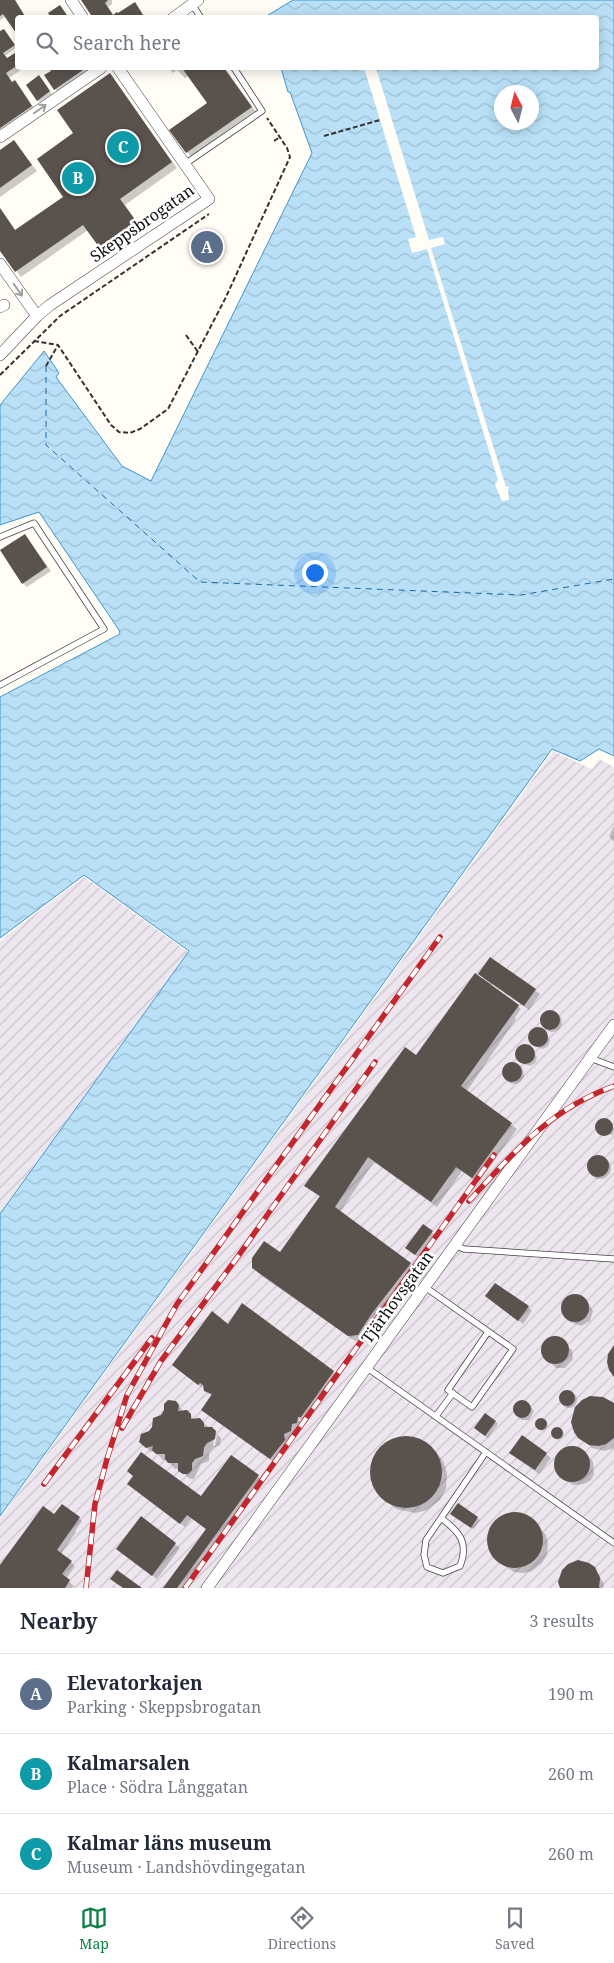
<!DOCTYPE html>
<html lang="en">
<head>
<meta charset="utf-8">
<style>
	body { margin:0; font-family:"Noto Serif",serif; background:#f6f6f7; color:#1f2937 }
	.compass { position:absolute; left:494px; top:85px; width:45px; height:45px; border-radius:50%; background:#fff; box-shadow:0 2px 12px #0003; rotate:353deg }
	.you { position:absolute; left:314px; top:572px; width:18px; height:18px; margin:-12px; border:4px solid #fff; border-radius:50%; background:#1a73e8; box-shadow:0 0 0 8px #1a73e833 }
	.badge { display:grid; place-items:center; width:32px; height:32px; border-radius:50%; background:#0b8043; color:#fff; font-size:16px; font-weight:700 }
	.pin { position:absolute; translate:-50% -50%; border:2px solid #fff; box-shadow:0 1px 5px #0006 }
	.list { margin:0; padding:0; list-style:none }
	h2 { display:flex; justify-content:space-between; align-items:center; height:65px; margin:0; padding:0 20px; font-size:21px }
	h2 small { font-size:16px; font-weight:400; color:#747a83 }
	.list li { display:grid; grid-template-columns:32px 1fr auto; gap:15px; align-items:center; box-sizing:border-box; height:80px; padding:0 20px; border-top:1px solid #e0e1e3 }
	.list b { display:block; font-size:19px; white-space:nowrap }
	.list p { margin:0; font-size:16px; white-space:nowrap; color:#747a83 }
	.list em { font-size:16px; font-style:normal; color:#747a83 }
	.icon { flex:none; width:28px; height:28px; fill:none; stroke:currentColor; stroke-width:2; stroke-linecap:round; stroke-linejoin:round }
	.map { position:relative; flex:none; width:614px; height:1588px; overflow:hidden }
	.search { position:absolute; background:#fff; box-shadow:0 2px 12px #0003; left:15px; right:15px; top:15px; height:55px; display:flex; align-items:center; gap:12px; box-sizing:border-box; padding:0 18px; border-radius:5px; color:#747a83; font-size:19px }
	.sheet { height:305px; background:#fff }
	nav { display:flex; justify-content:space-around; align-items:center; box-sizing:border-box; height:70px; border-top:1px solid #e0e1e3; background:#fff; font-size:14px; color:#747a83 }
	nav a { display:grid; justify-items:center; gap:2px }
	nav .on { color:#0b8043 }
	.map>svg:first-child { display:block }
	.industrial { fill:url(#industrial-furrows) }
	.water { fill:url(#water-waves); stroke:#3f96cf; fill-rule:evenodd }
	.pier { fill:#fffdf5 }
	.shadow { fill:#0003 }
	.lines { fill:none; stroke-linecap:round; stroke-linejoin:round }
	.ferry { stroke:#1768a6; stroke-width:1; stroke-dasharray:6 5; stroke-linecap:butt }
	.building { fill:#5a524d }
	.lane-casing { stroke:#444; stroke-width:7 }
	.street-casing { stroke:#444; stroke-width:12 }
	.path { stroke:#333; stroke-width:2; stroke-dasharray:5 2.5; stroke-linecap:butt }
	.lane { stroke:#fff; stroke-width:5.5 }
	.street { stroke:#fff; stroke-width:11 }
	.rail-casing { stroke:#c4262e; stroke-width:5.5 }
	.rail { stroke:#fff; stroke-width:4; stroke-dasharray:11; stroke-linecap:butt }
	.oneway { stroke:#a0a0a0 }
	.labels { text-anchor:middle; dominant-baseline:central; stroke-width:5; stroke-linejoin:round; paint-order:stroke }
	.street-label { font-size:16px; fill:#111; stroke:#fff }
</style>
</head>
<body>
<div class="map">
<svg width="614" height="1588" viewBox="0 0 614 1588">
	<defs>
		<pattern id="industrial-furrows" width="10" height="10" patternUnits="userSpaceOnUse" patternTransform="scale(1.25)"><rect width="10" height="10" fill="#eee6ef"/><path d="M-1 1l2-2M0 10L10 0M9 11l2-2" fill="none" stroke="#cbc4cc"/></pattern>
		<pattern id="water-waves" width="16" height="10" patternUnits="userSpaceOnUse" patternTransform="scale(1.25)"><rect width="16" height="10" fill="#b9e0f7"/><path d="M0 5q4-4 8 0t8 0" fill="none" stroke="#9ebfd3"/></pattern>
	</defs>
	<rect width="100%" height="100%" fill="#fffdf5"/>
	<path class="industrial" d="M553 751 592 769 599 759 614 767V1588H0V1518Z
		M84 877 188 952 0 1213V941Z"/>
	<path class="water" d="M293 0H614V756L599 749 580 761 552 749 0 1516V1214L189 951 84 875 0 938V697L120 634 119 630 39 512 0 525V405L44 351 59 373 56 377 122 466 151 481 312 153 290 92H288L281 68H596V18L265 17ZM502 92H532V122H502Z"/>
	<path class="pier" d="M364 68H376L429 240 443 237 445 244 431 248 506 487 509 486 508 490 509 500 502 501 498 492 495 484 498 480 427 249 412 253 408 239 416 237Z"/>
	<path class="shadow" d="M0 0H15L26 18 6 16 0 20Z
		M82 0H112V4L108 7 114 16 119 15 134 4 145 18H94Z
		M0 33H6L16 48 5 56 7 59 18 52V68H24L9 78 13 83 19 86 36 111 0 135Z
		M50 68H92L57 91 55 89 53 71Z
		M168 68H225L259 116 195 161 187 152 209 103 189 75 185 78 177 70 173 73Z
		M110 75 177 168 125 205 140 227 105 252 88 230 21 277 0 249V208L16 231 65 197Z
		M42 79 52 94 40 102 38 100Z
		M14 142 37 171 0 197V151Z
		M25 535 51 571 27 587 23 583Z
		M614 826V842L609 836Z
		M491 959 540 994 529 1010 492 984 491 986 521 1009 515 1017 516 1019 467 1091 517 1129 478 1183 462 1171 437 1207 374 1162 340 1212 416 1270 376 1321 364 1340 355 1341 259 1274 253 1267 280 1254 320 1197 306 1186 417 1057 487 982 480 974Z
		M542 1022a10 10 0 1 1 20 0a10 10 0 1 1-20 0Z
		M537 1029 542 1030 550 1040 548 1046 543 1049 534 1046 529 1038 532 1031Z
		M524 1046 529 1047 537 1057 535 1063 530 1066 521 1063 516 1055 519 1048Z
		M504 1074a10 10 0 1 1 20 0a10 10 0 1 1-20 0Z
		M603 1119 608 1120 614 1128 613 1135 601 1134 597 1127 599 1121Z
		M589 1168a11 11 0 1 1 22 0a11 11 0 1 1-22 0Z
		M423 1226 435 1235 418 1257 409 1250Z
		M578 1295 589 1304 593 1311 590 1321 581 1326 570 1322 565 1317 561 1308 564 1301 567 1297Z
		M491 1300 528 1307 532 1311 523 1324Z
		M228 1325 333 1372 339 1377 307 1422 297 1418 302 1423 301 1427 296 1428 295 1436 287 1439 288 1445 275 1463 207 1414 212 1396 205 1391 204 1384 201 1387 174 1365Z
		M558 1338 572 1350 573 1359 565 1368H556L543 1356 542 1347 548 1340Z
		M561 1400a8 8 0 1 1 16 0a8 8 0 1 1-16 0Z
		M520 1401H526L534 1411 529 1420H522L515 1414 513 1409 516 1403Z
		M175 1402 183 1411H186L195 1420H200L215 1432 213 1445 215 1446 217 1434 221 1438 220 1445 213 1448 209 1453V1461L201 1464 194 1479H190L179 1469H175L167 1460H163L155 1451 151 1452 145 1446 149 1432Z
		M614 1406V1448L605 1451 592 1448 575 1431Z
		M536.5 1425a5.5 5.5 0 1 1 11 0a5.5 5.5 0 1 1-11 0Z
		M496 1422 498 1424 488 1438 478 1431Z
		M552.5 1434a5.5 5.5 0 1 1 11 0a5.5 5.5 0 1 1-11 0Z
		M522 1436 551 1458 539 1474 515 1457Z
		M398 1438H415L423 1441 438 1454 444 1463 447 1474 446 1489 440 1500 427 1510 416 1513 396 1509 381 1495 375 1487 371 1474 373 1462 377 1453 387 1443Z
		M572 1447 585 1452 593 1462 594 1474 591 1480 584 1484 573 1485 565 1480 557 1472 556 1459 563 1450Z
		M231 1456 264 1482 187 1588H165L207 1530 192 1518 185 1527 128 1484 201 1497Z
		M508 1514H521L534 1522 546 1535 548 1543 547 1555 542 1563 532 1571 524 1573 514 1572 501 1564 490 1551 488 1541 492 1525 500 1517Z
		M55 1516 79 1518 82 1521 75 1531 76 1532 61 1554 75 1566 66 1579 74 1586 72 1588H0V1567Z
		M455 1516 477 1518 480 1520 474 1529Z
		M141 1518 180 1548 157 1579 122 1553Z
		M594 1568 598 1573 604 1584 603 1588H562Z"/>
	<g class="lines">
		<path class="ferry" d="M46 366V445L200 582 521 595 614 579"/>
	</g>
	<path class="building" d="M0 0H15L26 18H18V36L3 14 0 16Z
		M81 0H108L105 3 113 15 117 12 118 13 135 2 145 18H93Z
		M60 5 69 18H51L48 13Z
		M4 29 15 45 3 53 7 58 18 51V65L6 73 12 82 15 80 32 106 0 128V31Z
		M49 68H86L54 90 44 75 51 71Z
		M182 68H224L252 107 186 153 169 130 207 103Z
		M110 73 172 162 120 199 136 221 99 247 83 225 15 272 0 251V208L15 230 63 197 37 159 73 133 57 110Z
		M39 75 50 91 37 101 26 85Z
		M14 140 32 165 0 188V150Z
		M25 534 47 567 22 584 0 550Z
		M490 957 536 989 524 1006 478 974Z
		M475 973 519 1005 461 1086 512 1123 472 1178 456 1167 431 1202 368 1157 335 1207 411 1263 370 1316 358 1335 348 1336 252 1268V1258L264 1241 280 1252 320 1196 304 1186 405 1047 416 1055Z
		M540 1020a10 10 0 1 1 20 0a10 10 0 1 1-20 0Z
		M528 1037a10 10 0 1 1 20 0a10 10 0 1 1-20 0Z
		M515 1054a10 10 0 1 1 20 0a10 10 0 1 1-20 0Z
		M502 1072a10 10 0 1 1 20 0a10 10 0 1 1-20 0Z
		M595 1127a9 9 0 1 1 18 0a9 9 0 1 1-18 0Z
		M587 1166a11 11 0 1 1 22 0a11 11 0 1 1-22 0Z
		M423 1224 433 1231 415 1255 405 1248Z
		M495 1283 529 1306 518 1321 485 1296Z
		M561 1308a14 14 0 1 1 28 0a14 14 0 1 1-28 0Z
		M242 1303 334 1371 301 1417H298L297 1423 292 1424 291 1431 284 1434 285 1440 270 1459 201 1410 212 1394 204 1391 203 1385 200 1383 198 1385 172 1365 212 1311 228 1324Z
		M541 1350a14 14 0 1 1 28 0a14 14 0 1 1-28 0Z
		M614 1345V1377L609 1370 607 1362 608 1354Z
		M559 1398a8 8 0 1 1 16 0a8 8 0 1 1-16 0Z
		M590 1396 603 1397 614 1403V1438L606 1444 599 1446 589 1445 578 1438 574 1432 571 1422 575 1407 582 1400Z
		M513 1409a9 9 0 1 1 18 0a9 9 0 1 1-18 0Z
		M168 1400 176 1401 179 1405 178 1411 187 1410 191 1414V1419L200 1418 204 1423V1427H212L216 1431 215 1439 207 1443 204 1447 203 1456 195 1459 192 1463V1470L188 1474H183L178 1471V1463H168L165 1459V1454H156L152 1450 153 1446 146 1448 139 1442 141 1434 149 1431 152 1427 153 1418 161 1415 164 1410V1404Z
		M485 1413 496 1421 485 1436 474 1428Z
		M535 1424a6 6 0 1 1 12 0a6 6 0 1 1-12 0Z
		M551 1433a6 6 0 1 1 12 0a6 6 0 1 1-12 0Z
		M522 1435 547 1453 535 1470 509 1453Z
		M370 1472a36 36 0 1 1 72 0a36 36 0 1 1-72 0Z
		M554 1464a18 18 0 1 1 36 0a18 18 0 1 1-36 0Z
		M141 1452 201 1496 231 1455 259 1475 177 1588H163L206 1529 187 1515 180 1524 127 1484 133 1476 127 1471Z
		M458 1503 478 1517 471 1528 450 1514Z
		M62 1504 80 1517 57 1550 72 1561 62 1574 70 1580 65 1588H0V1565L43 1506 54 1514Z
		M487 1540a28 28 0 1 1 56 0a28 28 0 1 1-56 0Z
		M141 1516 176 1543 152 1576 116 1549Z
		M578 1560 589 1563 595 1567 600 1578 599 1588H560L558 1582 562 1570 568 1564Z
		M117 1570 142 1588H123L110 1579Z"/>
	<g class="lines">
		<defs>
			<path id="lane" d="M192 4 201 18
				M185 164 262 111 234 68
				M0 537 34 523 104 629 0 685
				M590 1058 614 1067
				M455 1245 464 1249 614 1259
				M425 1287 513 1349 472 1407 448 1390 488 1332
				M366 1367 614 1543
				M436 1416 453 1393
				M441 1518C460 1532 469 1543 460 1566L443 1573 427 1567 424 1555 426 1540 486 1452"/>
			<path id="street" d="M71 0 83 18
				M173 18 198 0
				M0 137 101 68
				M0 264 37 316
				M0 307 4 305
				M0 355 37 316 50 305 209 199 118 68
				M207 1588 614 1025"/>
		</defs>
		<use href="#lane" class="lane-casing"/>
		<use href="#street" class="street-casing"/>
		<path class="path" d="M324 136 380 120
			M274 141 280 137
			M186 335 198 352
			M34 341 58 345 111 425 119 432 130 433 140 429 168 409 226 297 290 157 287 148 267 118
			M46 366 58 345
			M0 375 60 316 209 214"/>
		<use href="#lane" class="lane"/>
		<use href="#street" class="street"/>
		<defs>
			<path id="rail" d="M469 1201C514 1152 550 1109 614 1086
				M122 1428 161 1361 239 1255 375 1062
				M44 1484 152 1338
				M86 1588 95 1504 107 1459 127 1395 177 1304 440 937
				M185 1588 494 1155"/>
		</defs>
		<use href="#rail" class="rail-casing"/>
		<use href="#rail" class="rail"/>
	</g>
	<defs><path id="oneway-shaft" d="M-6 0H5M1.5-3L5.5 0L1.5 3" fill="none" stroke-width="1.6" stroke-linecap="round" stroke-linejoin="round" transform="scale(1.25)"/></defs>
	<g class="oneway">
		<use href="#oneway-shaft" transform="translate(40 109) rotate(-35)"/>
		<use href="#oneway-shaft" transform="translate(18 290) rotate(55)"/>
	</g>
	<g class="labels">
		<g class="street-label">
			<text transform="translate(142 223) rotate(-35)">Skeppsbrogatan</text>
			<text transform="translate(397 1297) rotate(-54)">Tjärhovsgatan</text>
		</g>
	</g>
</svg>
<svg class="compass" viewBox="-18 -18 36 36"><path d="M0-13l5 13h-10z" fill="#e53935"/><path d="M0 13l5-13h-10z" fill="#747a83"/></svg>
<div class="you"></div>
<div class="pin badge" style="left:207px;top:247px;background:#5c6f8a">A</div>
<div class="pin badge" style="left:78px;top:178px;background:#0f9aa8">B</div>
<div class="pin badge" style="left:123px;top:147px;background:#0f9aa8">C</div>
<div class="search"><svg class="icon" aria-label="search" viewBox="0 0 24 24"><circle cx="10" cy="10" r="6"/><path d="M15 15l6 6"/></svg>Search here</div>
</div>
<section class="sheet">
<h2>Nearby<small>3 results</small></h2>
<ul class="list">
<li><span class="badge" style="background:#5c6f8a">A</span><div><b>Elevatorkajen</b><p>Parking · Skeppsbrogatan</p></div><em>190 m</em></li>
<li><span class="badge" style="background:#0f9aa8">B</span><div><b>Kalmarsalen</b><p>Place · Södra Långgatan</p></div><em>260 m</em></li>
<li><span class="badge" style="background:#0f9aa8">C</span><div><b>Kalmar läns museum</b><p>Museum · Landshövdingegatan</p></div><em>260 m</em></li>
</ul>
</section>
<nav>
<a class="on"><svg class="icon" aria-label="map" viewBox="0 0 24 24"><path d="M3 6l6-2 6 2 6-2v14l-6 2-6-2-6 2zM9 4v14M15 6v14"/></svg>Map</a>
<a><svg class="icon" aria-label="directions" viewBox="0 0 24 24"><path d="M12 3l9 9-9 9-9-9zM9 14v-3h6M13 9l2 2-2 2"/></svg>Directions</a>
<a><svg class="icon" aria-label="saved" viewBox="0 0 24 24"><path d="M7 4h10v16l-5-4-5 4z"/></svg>Saved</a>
</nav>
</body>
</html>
